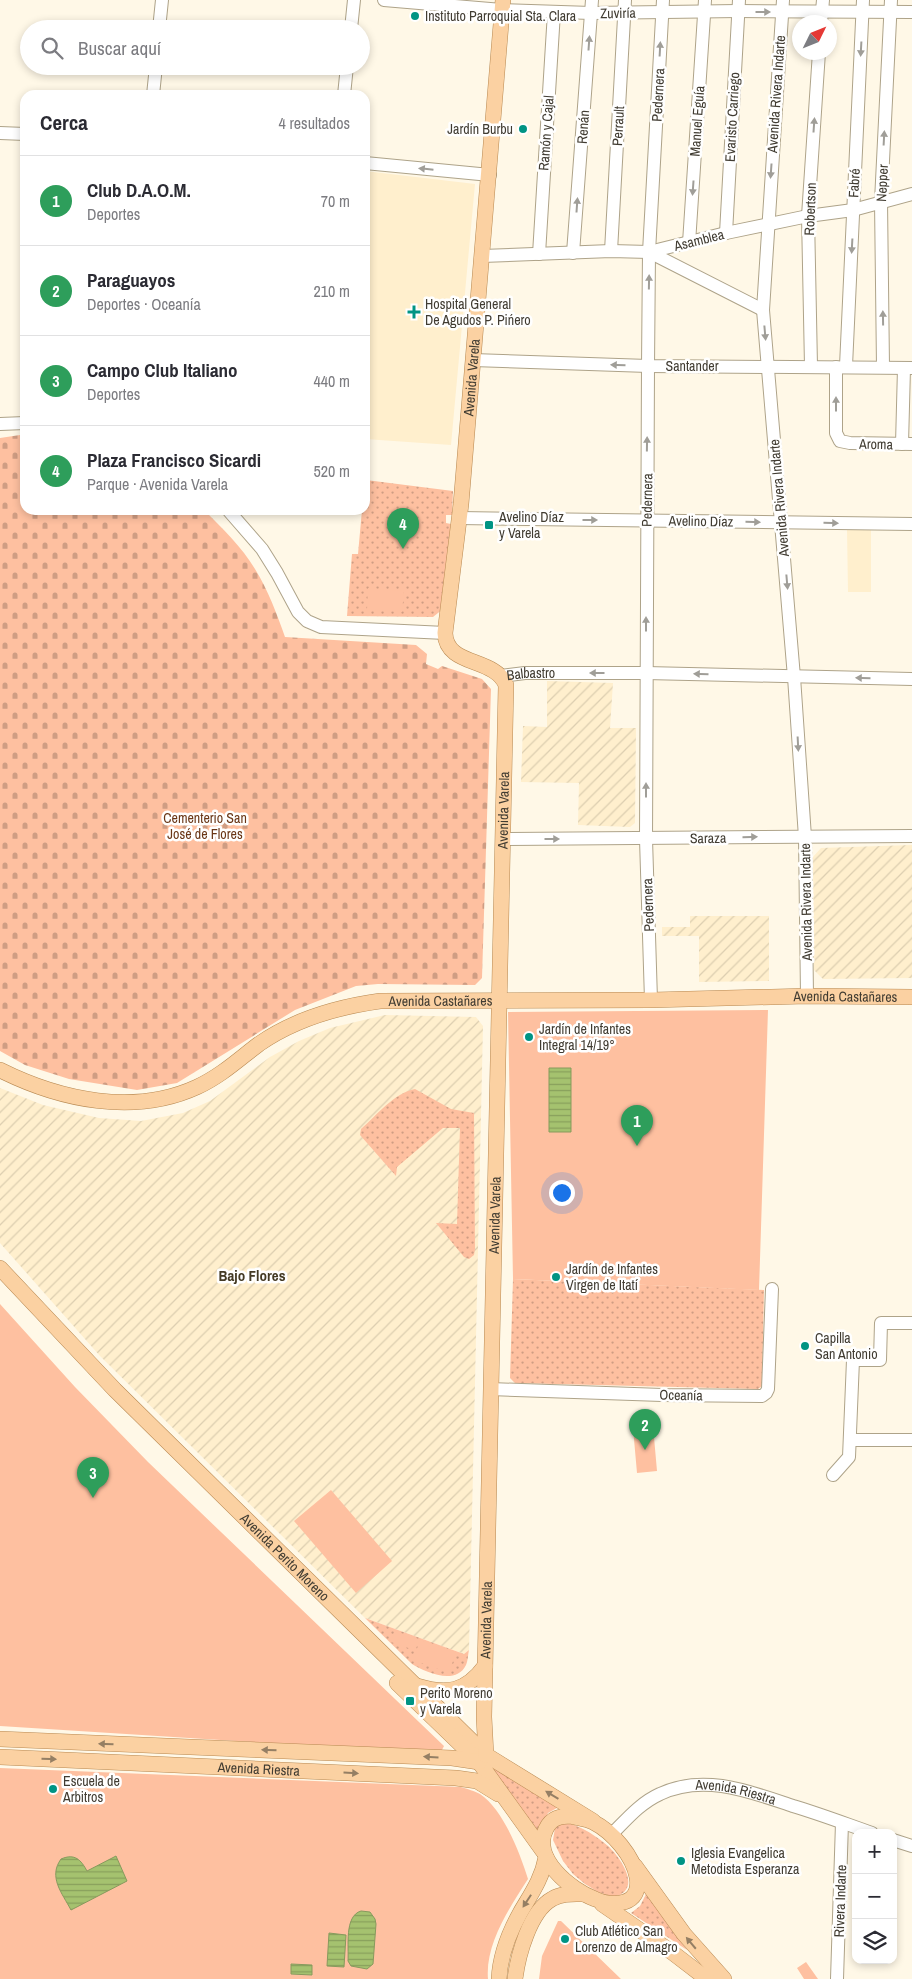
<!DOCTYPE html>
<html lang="es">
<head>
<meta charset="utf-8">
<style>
	body { margin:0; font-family:"Archivo Narrow",sans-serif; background:#f7f7f7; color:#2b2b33 }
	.controls { position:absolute; right:15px; bottom:15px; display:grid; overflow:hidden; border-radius:10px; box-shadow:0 2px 8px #0003 }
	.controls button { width:45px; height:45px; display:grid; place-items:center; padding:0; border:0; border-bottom:1px solid #e1e1e2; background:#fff; color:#2b2b33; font:25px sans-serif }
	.compass { position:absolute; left:792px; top:15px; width:45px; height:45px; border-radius:50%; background:#fff; box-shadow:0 2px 8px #0003; rotate:47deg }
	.you { position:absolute; left:561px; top:1192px; width:18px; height:18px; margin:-12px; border:4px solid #fff; border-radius:50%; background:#1a73e8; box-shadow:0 0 0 8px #1a73e833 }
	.badge { display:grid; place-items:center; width:32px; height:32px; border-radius:50%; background:#009484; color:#fff; font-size:16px; font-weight:700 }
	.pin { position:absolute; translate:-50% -41px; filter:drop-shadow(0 1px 2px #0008) }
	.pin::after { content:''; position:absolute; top:26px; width:18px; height:15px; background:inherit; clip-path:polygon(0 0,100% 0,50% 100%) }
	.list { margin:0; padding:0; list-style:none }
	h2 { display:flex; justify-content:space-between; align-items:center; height:65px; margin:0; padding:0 20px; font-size:21px }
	h2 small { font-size:16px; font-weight:400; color:#7c7c81 }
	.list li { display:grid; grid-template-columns:32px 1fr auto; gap:15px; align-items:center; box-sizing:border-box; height:90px; padding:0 20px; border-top:1px solid #e1e1e2 }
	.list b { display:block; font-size:19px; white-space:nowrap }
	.list p { margin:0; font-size:16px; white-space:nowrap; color:#7c7c81 }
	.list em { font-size:16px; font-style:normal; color:#7c7c81 }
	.icon { flex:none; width:28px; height:28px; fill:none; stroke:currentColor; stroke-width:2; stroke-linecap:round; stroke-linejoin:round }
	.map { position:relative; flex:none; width:912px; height:1979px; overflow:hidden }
	.search { position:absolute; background:#fff; box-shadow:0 2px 8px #0003; left:20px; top:20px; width:350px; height:55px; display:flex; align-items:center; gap:12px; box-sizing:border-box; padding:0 18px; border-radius:28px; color:#7c7c81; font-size:19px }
	.panel { position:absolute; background:#fff; box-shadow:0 2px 8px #0003; left:20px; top:90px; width:350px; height:425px; border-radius:15px }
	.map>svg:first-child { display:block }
	.built { fill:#ffefcd }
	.industrial { fill:url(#industrial-furrows) }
	.grass { fill:url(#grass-dots) }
	.cemetery { fill:url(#cemetery-stones) }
	.garden { fill:#fec0a0 }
	.water { fill:url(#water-rules); stroke:#879a5d }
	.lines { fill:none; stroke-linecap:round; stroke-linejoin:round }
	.minor-casing { stroke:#aea389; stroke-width:14 }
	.major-casing { stroke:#b88952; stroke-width:16 }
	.minor { stroke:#fff; stroke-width:12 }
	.major { stroke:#fbd1a2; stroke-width:15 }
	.oneway { fill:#a09e98 }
	.oneway2 { fill:#957f64 }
	.poi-dot { fill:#009484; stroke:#fff; stroke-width:2 }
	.labels { text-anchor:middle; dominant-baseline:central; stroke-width:5; stroke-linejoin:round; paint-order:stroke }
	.street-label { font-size:14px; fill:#413c32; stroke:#fff }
	.poi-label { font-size:14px; fill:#413c32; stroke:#fff; text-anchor:start }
	.park-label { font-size:14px; fill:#6a3616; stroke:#fff }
	.neighbourhood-label { font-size:15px; font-weight:bold; fill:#443a24; stroke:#fff }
</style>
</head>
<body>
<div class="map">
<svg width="912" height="1979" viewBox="0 0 912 1979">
	<defs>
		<pattern id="industrial-furrows" width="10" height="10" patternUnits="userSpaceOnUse" patternTransform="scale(1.25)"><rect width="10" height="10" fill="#ffefcd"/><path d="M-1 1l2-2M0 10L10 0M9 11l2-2" fill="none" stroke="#dcceb0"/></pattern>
		<pattern id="grass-dots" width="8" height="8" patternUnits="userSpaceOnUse" patternTransform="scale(1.25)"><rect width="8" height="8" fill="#fec0a0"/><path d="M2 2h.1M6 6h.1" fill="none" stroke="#cf9d83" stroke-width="1.8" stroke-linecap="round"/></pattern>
		<pattern id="cemetery-stones" width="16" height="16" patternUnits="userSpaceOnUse" patternTransform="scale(1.25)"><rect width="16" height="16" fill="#fec0a0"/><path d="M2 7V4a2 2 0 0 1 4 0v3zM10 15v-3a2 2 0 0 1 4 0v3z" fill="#cf9d83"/></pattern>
		<pattern id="water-rules" width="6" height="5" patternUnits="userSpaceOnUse" patternTransform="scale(1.25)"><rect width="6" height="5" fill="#a5c26f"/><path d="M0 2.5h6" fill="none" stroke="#889f5c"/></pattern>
	</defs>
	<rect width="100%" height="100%" fill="#fff8e7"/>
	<path class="built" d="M365 171 475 184 451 445 365 439Z
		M847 529H871V592H848Z"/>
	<path class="industrial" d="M547 681 613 683 610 728H636L635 823 630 827 578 825 579 783 521 782 523 726 547 727Z
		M912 845V978L823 979 814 970 813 857 821 848Z
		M690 916H769V981L699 982V936H662V927H690Z
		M385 1015 476 1017 483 1026 469 1650 464 1654 365 1618 100 1356 0 1243V1088L43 1105 99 1118 141 1121 183 1113 210 1101 270 1057 299 1041 330 1028Z"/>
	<path class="grass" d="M366 480 453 491 452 515H446V523L451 524 443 609 433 617 347 616 352 554H358L362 510H365Z
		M415 1089 451 1109 474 1113 475 1249 474 1255 469 1259 464 1257 436 1223 457 1224 460 1128H443L397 1167 396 1176 360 1135 361 1129C377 1115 394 1093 415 1089Z
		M513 1279 764 1290 762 1386 758 1389 515 1383 510 1378Z
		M365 1618 464 1654 469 1650C468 1654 468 1661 466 1665 456 1686 425 1672 412 1664Z
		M491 1766 562 1805 548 1813 538 1834Z
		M568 1823C583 1827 596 1836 608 1846 622 1859 643 1891 613 1897L598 1892 585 1884 573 1874 563 1861 553 1840 555 1828 558 1825Z
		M647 1892 687 1950 631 1913 640 1906Z"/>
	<path class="cemetery" d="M20 435 25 436V510H204C222 528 242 547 255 569 268 590 277 614 285 637L416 645 427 654 426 664 438 669 442 666 482 679 491 689 482 978 475 985 378 984 356 986 295 1010 177 1083 137 1090 69 1079 25 1065 0 1051V438Z"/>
	<path class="garden" d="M368 588 404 591 402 612 367 609Z
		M768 1010 759 1290 513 1279 508 1012Z
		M0 1304 75 1387 148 1462 444 1746 440 1754 0 1726Z
		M653 1426 657 1471 637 1473 633 1428Z
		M331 1490 392 1561 356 1593 294 1521Z
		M395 1631 418 1639 414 1650 391 1642Z
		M420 1640 456 1652 449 1673 413 1660Z
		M0 1768 461 1787C467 1789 475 1791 480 1794 503 1809 520 1853 528 1879 510 1907 485 1944 488 1979H0Z
		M558 1921H561L621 1979H539L542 1956Z
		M806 1962 818 1979H804L797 1968Z"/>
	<path class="water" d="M549 1068H571V1132H549Z
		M116 1856 127 1881 71 1910C62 1893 48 1877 61 1859 75 1853 81 1860 87 1871Z
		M361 1911 370 1912 375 1919 376 1924 373 1964 367 1969 351 1966 348 1961C349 1947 344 1916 361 1911Z
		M329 1933 346 1935 344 1967 327 1966Z
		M291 1964 312 1965V1975L291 1974Z"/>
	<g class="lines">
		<defs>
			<g id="minor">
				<path d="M384 0 502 10 591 13 738 11 912 12"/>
				<path d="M783 0 763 310 794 677 805 837 807 996"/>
				<path d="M821 22 823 0"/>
				<path d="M159 29 162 0"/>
				<path d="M351 29 354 0"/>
				<path d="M153 95 156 66"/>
				<path d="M344 95 347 66"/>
				<path d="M0 133 25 134"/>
				<path d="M365 163 490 175"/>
				<path d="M726 233 739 0"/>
				<path d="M689 243 705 0"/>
				<path d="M611 251 625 0"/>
				<path d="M649 252 763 310"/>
				<path d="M573 253 592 0"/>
				<path d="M539 254 554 12"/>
				<path d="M482 256 611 251 649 252 726 233 808 216 853 210 912 194"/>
				<path d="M473 360 648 366 912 368"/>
				<path d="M811 366 808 216 819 52"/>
				<path d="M846 366 863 0"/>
				<path d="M836 367V433L840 441 850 443 912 444"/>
				<path d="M883 367 881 201 891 0"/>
				<path d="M0 424 25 423"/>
				<path d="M902 444 904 368"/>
				<path d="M228 510 262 549 277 573 298 612 307 621 321 627 445 633"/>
				<path d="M459 518 912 524"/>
				<path id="s1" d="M501 676 525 673H646L912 679"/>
				<path d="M504 839 912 836"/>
				<path d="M651 1000 646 839 648 366 649 252 663 0"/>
				<path d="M490 1389 662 1395 762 1396 766 1393 768 1389 772 1289"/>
				<path d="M851 1440H912"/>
				<path d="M833 1475 849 1457 853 1360H880L881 1323H912"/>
				<path id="s2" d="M611 1835C626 1820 640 1803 660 1794 704 1773 751 1792 793 1806 820 1814 846 1824 872 1833"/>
				<path d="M893 1840 912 1846"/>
				<path d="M837 1979 842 1823"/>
			</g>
			<g id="major">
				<path id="s3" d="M0 1070C60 1100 134 1116 197 1087 221 1076 239 1059 259 1044 295 1019 337 1007 380 1001L651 1000 807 996 912 997"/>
				<path id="s4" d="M0 1268 115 1390 486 1755 593 1821"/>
				<path d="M397 1683 479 1762 543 1851"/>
				<path d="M417 1686C447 1695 466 1692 485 1666"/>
				<path d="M0 1739 452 1758 479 1762"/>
				<path id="s5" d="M486 1755 484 1717 506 685C495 657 446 667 445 633L461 504 503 0"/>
				<path id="s6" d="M0 1757 456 1778 477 1781 498 1794"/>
				<path d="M571 1816C578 1818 587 1819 593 1822 613 1832 633 1856 637 1877 642 1906 613 1907 595 1899 571 1890 531 1858 546 1829 551 1818 560 1816 571 1816Z"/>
				<path d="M635 1866 684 1934 724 1979"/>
				<path d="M602 1904 673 1953 707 1979"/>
				<path d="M499 1979C500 1956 509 1933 520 1913 531 1894 542 1879 546 1857"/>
				<path d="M515 1979C518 1955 530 1911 552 1899 562 1893 573 1894 583 1894"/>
			</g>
		</defs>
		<use href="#minor" class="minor-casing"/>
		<use href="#major" class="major-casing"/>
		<use href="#minor" class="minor"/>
		<use href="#major" class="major"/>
	</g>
	<defs><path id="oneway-solid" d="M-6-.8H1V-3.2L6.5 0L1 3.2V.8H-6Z" transform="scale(1.25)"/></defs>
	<g class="oneway">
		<use href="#oneway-solid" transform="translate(763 12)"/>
		<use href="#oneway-solid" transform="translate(589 43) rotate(-86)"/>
		<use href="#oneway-solid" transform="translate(660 49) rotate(-87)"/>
		<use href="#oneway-solid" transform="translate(861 49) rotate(93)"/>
		<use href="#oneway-solid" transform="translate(814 125) rotate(-86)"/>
		<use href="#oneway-solid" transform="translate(884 138) rotate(-87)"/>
		<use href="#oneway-solid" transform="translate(426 169) rotate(-174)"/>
		<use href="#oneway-solid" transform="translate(771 171) rotate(94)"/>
		<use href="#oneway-solid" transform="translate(693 188) rotate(94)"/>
		<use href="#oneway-solid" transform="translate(577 205) rotate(-86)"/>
		<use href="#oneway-solid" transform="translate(852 246) rotate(93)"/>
		<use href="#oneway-solid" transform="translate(649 282) rotate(-89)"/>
		<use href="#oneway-solid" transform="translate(883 318) rotate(-91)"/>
		<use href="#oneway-solid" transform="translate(765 333) rotate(85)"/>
		<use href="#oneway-solid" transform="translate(618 365) rotate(-178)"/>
		<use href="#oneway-solid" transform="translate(836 404) rotate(-90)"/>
		<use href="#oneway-solid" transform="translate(647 444) rotate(-89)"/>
		<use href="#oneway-solid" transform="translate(590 520)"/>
		<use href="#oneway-solid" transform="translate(753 522) rotate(1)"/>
		<use href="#oneway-solid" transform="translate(831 523) rotate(1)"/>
		<use href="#oneway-solid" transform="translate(787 582) rotate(85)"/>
		<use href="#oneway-solid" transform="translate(646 624) rotate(-90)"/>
		<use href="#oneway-solid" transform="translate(597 673) rotate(180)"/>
		<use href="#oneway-solid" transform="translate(701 674) rotate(-178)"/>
		<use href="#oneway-solid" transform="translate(863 678) rotate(-179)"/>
		<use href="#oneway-solid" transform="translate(798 744) rotate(87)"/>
		<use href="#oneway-solid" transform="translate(646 790) rotate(-90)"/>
		<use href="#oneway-solid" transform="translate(750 837) rotate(-1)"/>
		<use href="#oneway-solid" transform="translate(552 839)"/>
	</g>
	<g class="oneway2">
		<use href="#oneway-solid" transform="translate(106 1744) rotate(-178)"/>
		<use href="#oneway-solid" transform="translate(269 1750) rotate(-178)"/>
		<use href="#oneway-solid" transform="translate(431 1757) rotate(-177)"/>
		<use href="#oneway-solid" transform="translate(49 1759) rotate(2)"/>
		<use href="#oneway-solid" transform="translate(351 1773) rotate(3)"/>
		<use href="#oneway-solid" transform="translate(552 1795) rotate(-149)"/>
		<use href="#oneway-solid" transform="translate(527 1901) rotate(123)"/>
		<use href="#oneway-solid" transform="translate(691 1943) rotate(-130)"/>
	</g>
	<g class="poi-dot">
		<circle cx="415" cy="16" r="5"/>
		<circle cx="523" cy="129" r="5"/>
		<path d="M411.5 304.5h5v5h5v5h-5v5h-5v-5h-5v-5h5z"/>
		<rect x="484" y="520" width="10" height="10" rx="2.5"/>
		<circle cx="529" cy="1037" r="5"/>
		<circle cx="556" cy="1277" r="5"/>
		<circle cx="805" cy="1346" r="5"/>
		<rect x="405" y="1696" width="10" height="10" rx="2.5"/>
		<circle cx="53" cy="1789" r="5"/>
		<circle cx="681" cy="1861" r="5"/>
		<circle cx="565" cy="1939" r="5"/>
	</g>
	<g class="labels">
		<g class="street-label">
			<text transform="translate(618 13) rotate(-1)">Zuviría</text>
			<text transform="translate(776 94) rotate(-86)">Avenida Rivera Indarte</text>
			<text transform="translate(658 95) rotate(-87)">Pedernera</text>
			<text transform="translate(732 117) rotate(-87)">Evaristo Carriego</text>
			<text transform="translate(697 121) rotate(-86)">Manuel Eguía</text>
			<text transform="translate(618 126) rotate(-87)">Perrault</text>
			<text transform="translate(583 127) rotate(-86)">Renán</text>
			<text transform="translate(546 133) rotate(-86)">Ramón y Cajal</text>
			<text transform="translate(854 183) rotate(-87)">Fabré</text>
			<text transform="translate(882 183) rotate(-87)">Nepper</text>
			<text transform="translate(810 209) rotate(-88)">Robertson</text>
			<text transform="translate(699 240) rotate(-14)">Asamblea</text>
			<text x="692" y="366">Santander</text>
			<text stroke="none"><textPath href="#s5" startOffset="1412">Avenida Varela</textPath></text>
			<text transform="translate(876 444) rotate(1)">Aroma</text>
			<text transform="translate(779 498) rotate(-95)">Avenida Rivera Indarte</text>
			<text transform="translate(647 500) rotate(-89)">Pedernera</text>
			<text transform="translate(701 521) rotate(1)">Avelino Díaz</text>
			<text stroke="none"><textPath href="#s1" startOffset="30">Balbastro</textPath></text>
			<text stroke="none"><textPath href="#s5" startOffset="945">Avenida Varela</textPath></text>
			<text transform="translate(708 838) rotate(-1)">Saraza</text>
			<text transform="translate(806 902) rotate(-91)">Avenida Rivera Indarte</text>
			<text transform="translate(648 905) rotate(-92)">Pedernera</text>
			<text stroke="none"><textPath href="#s3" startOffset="875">Avenida Castañares</textPath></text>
			<text stroke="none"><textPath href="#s3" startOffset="470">Avenida Castañares</textPath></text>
			<text stroke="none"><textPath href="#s5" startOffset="540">Avenida Varela</textPath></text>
			<text transform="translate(681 1395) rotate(1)">Oceanía</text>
			<text stroke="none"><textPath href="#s4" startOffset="406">Avenida Perito Moreno</textPath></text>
			<text stroke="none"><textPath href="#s5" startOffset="135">Avenida Varela</textPath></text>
			<text stroke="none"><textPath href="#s6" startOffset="259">Avenida Riestra</textPath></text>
			<text stroke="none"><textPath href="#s2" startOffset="142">Avenida Riestra</textPath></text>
			<text transform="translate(840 1901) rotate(-88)">Rivera Indarte</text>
		</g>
		<g class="poi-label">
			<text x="425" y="16">Instituto Parroquial Sta. Clara</text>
			<text x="513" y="129" text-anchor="end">Jardín Burbu</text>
			<text x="425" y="304">Hospital General<tspan x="425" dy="16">De Agudos P. Pińero</tspan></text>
			<text x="499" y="517">Avelino Díaz<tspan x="499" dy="16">y Varela</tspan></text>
			<text x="539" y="1029">Jardín de Infantes<tspan x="539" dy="16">Integral 14/19°</tspan></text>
			<text x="566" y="1269">Jardín de Infantes<tspan x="566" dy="16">Virgen de Itatí</tspan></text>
			<text x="815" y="1338">Capilla<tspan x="815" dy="16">San Antonio</tspan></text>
			<text x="420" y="1693">Perito Moreno<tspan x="420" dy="16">y Varela</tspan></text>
			<text x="63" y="1781">Escuela de<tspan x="63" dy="16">Arbitros</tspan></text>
			<text x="691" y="1853">Iglesia Evangelica<tspan x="691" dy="16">Metodista Esperanza</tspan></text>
			<text x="575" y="1931">Club Atlético San<tspan x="575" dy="16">Lorenzo de Almagro</tspan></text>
		</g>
		<g class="park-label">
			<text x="205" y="818">Cementerio San<tspan x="205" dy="16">José de Flores</tspan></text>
		</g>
		<g class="neighbourhood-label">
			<text x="252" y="1275">Bajo Flores</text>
		</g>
	</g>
</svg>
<div class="controls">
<button>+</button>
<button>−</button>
<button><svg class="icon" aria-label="layers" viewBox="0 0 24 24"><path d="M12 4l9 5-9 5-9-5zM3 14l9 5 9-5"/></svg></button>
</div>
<svg class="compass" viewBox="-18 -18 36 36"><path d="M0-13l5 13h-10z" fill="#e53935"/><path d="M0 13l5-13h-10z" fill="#7c7c81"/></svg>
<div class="you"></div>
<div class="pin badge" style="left:637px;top:1146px;background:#2e9e5b">1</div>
<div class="pin badge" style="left:645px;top:1450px;background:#2e9e5b">2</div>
<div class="pin badge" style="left:93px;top:1498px;background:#2e9e5b">3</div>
<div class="pin badge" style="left:403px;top:549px;background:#2e9e5b">4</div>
<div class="search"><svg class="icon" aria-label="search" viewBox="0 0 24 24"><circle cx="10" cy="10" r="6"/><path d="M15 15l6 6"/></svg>Buscar aquí</div>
<section class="panel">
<h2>Cerca<small>4 resultados</small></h2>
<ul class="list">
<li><span class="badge" style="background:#2e9e5b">1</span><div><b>Club D.A.O.M.</b><p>Deportes</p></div><em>70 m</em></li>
<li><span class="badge" style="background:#2e9e5b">2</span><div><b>Paraguayos</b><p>Deportes · Oceanía</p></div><em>210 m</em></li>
<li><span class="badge" style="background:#2e9e5b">3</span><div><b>Campo Club Italiano</b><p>Deportes</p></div><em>440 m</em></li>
<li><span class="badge" style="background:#2e9e5b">4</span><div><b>Plaza Francisco Sicardi</b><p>Parque · Avenida Varela</p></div><em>520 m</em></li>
</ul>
</section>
</div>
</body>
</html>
